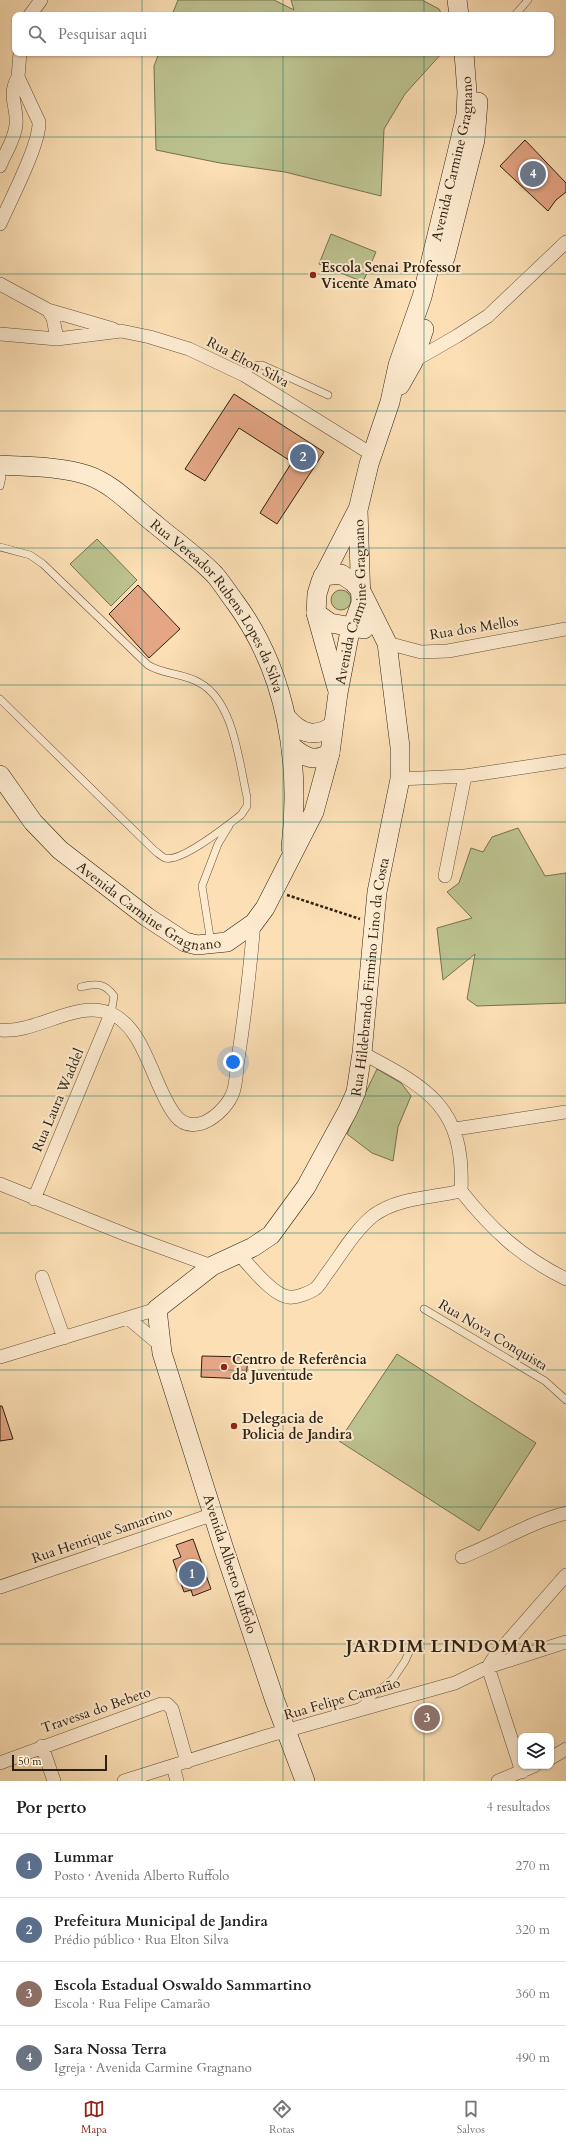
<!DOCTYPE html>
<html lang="pt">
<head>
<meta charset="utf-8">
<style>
	body { margin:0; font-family:Cardo,serif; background:#f6f6f6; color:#202124 }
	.controls { position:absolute; right:12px; bottom:12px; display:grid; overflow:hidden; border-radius:8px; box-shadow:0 1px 3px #0004 }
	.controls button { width:36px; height:36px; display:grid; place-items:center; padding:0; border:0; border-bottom:1px solid #e0e0e0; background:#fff; color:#202124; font:20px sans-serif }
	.scale { position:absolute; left:12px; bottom:10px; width:95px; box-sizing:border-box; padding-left:4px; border:2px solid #2e2011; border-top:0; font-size:11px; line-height:14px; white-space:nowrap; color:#2e2011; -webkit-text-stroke:3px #fdeacf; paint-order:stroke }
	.you { position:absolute; left:233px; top:1062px; width:14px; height:14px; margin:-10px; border:3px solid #fff; border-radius:50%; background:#1a73e8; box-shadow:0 0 0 6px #1a73e833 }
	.badge { display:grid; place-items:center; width:26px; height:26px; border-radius:50%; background:#8f2418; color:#fff; font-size:13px; font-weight:700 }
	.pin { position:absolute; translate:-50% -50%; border:2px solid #fff; box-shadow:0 1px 4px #0006 }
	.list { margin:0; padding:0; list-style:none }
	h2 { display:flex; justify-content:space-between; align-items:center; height:52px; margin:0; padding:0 16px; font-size:17px }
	h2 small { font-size:13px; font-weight:400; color:#757577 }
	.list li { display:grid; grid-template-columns:26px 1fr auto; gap:12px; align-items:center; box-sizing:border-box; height:64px; padding:0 16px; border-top:1px solid #e0e0e0 }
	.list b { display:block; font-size:15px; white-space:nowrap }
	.list p { margin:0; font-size:13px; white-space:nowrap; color:#757577 }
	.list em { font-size:13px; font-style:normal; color:#757577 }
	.icon { flex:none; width:22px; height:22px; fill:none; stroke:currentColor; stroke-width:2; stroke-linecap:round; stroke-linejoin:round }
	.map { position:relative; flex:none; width:566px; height:1781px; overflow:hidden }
	.search { position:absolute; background:#fff; box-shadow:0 1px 3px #0004; left:12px; right:12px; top:12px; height:44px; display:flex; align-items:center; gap:10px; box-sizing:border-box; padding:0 14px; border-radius:8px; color:#757577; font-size:15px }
	.sheet { height:308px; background:#fff }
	nav { display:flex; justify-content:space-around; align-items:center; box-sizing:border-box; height:56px; border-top:1px solid #e0e0e0; background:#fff; font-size:11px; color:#757577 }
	nav a { display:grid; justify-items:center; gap:2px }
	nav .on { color:#8f2418 }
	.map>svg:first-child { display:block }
	.green { fill:#bcc28f; stroke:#757150 }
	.building { fill:#e4a685; stroke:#2e2011 }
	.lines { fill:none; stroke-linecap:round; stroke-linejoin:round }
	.lane-casing { stroke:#62503a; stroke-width:8 }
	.street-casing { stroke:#62503a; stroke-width:14 }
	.secondary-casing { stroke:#2e2011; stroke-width:20 }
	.path { stroke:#2e2011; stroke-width:2.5; stroke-dasharray:3 2; stroke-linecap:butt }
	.lane { stroke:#fdeacf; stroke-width:7 }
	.street { stroke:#fdeacf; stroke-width:13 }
	.secondary { stroke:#fdeacf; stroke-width:19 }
	.grid { fill:none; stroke:#0f766e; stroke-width:1; stroke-opacity:0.55 }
	.poi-dot { fill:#8f2418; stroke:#fdeacf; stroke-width:1.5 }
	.labels { text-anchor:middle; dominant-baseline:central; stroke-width:4; stroke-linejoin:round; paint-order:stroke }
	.street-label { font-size:14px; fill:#2e2011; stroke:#fdeacf }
	.poi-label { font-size:14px; font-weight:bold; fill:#2e2011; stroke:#fdeacf; text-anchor:start }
	.district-label { font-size:18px; font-weight:bold; letter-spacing:1px; fill:#2e2011; stroke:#fdeacf }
</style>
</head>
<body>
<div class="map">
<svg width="566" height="1781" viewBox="0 0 566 1781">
	<rect width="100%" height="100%" fill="#fcdfb5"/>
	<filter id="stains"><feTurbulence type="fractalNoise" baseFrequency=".005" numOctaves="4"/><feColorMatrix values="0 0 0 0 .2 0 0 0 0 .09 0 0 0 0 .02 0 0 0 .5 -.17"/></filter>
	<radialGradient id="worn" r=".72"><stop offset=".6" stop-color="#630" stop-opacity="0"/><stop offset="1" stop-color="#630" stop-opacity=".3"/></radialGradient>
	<path class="green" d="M178 0H274L294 10 291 0H422L439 9 442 15H172Z
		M159 53H442L405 94 384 129 381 196 285 172 220 163 156 150 154 66Z
		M331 234 376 252 363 282 319 264Z
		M97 539 137 580 111 606 70 564Z
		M331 600a10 10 0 1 1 20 0a10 10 0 1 1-20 0Z
		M518 828 545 876 566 873V1003L477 1006 467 999 475 954 443 980 437 928 472 918 447 892 459 883 471 848 483 852 492 837Z
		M377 1069 401 1083 411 1096 398 1127 393 1161 372 1153 347 1134 360 1104Z
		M397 1354 536 1443 479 1531 339 1441Z"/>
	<path class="building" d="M525 140 566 183V192L556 200 548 211 500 166Z
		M234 394 324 452 277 524 260 513 292 462 239 428 205 481 185 469Z
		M138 585 180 629 149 658 109 614Z
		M202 1356 248 1357 246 1379 201 1377Z
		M0 1406H2L13 1439 0 1441Z
		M193 1539 211 1589 193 1596 191 1590 184 1592 173 1560 181 1557 176 1545Z"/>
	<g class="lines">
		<defs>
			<path id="lane" d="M515 15 528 0
				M244 375 253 366 262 365 328 395
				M0 467 2 477 0 486
				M0 547 30 555 43 564 148 665C164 675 184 673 200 683 234 702 239 762 247 797V806L241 815C228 825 181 863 165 858 162 857 158 853 155 851L0 699
				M211 943 202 886 218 844 229 826
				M81 987C96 983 105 983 114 996L111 1014
				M424 1309 545 1381 566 1400
				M357 1709 393 1679 405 1661 410 1650"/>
			<path id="street" d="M30 15 41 0
				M0 166C5 153 15 139 16 125 18 106 7 97 18 77
				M0 224C10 201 40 144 39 122L18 77 20 53
				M0 284 48 310 53 318 57 339
				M48 310 113 329
				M0 334 57 339 121 331 150 337 189 349 244 375 373 455
				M410 363 457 336 488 316 566 242
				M387 643 421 652 448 651 566 629
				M400 779 465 776 566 761
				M445 876 465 776
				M0 1030C37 1034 77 998 112 1014 146 1030 153 1087 175 1115 181 1123 189 1126 199 1124 212 1121 226 1108 232 1095 237 1085 236 1070 238 1059 245 1014 250 969 254 923
				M362 1053C429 1088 465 1108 461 1191
				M455 1129 566 1112
				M0 1184 127 1235 212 1266
				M461 1191C493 1231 520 1256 566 1279
				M34 1199 111 1014
				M239 1254C249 1265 273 1296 289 1297 296 1298 309 1293 315 1289 320 1285 324 1277 328 1272 342 1253 356 1229 374 1215 399 1197 432 1198 461 1191
				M42 1277 64 1338
				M128 1318 160 1345
				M0 1357 157 1309
				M462 1557C498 1543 528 1523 566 1513
				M0 1587 214 1514
				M42 1746 54 1781
				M551 1758 566 1749
				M0 1763 161 1704H167L172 1709 187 1762
				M173 1766 177 1781
				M522 1772 488 1667 495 1656 566 1575
				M124 1781 267 1736 455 1683 488 1667 566 1642
				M498 1781 534 1766"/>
			<g id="secondary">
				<path d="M457 0 459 15"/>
				<path d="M445 258 475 140 478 102"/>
				<path d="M400 385 413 362 424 329"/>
				<path id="s1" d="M0 465C29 467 59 466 87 475 114 484 133 507 155 524 175 541 197 556 215 575 222 583 228 593 235 602 287 673 301 762 291 848"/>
				<path d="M316 613 330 623 364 629"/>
				<path d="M337 688 316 613 317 594 321 581 357 511"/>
				<path d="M287 718C301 734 315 738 333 726"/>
				<path d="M291 746C304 757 314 763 330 753"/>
				<path id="s2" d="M0 775 33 822 60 850 147 917 185 942 197 945 227 942 254 923 265 908 314 812 330 753 338 693 349 636 361 603 358 510 369 464 390 402 398 365 422 297 457 153 466 115 467 92 464 53"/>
				<path id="s3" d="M305 1781 275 1701 224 1549 162 1353 157 1309 212 1266 253 1247 271 1235 306 1187 348 1110 356 1092 362 1053 377 892 400 779V747L387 643 361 591 353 582 341 574 323 576"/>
			</g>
		</defs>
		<use href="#lane" class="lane-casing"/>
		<use href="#street" class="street-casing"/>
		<use href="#secondary" class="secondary-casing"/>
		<path class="path" d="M287 895 360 919"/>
		<use href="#lane" class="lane"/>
		<use href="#street" class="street"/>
		<use href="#secondary" class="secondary"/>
	</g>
	<path class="grid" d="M142 0V15M283 0V15M424 0V15M142 53V1781M283 53V1781M424 53V1781M0 137H566M0 274H566M0 411H566M0 548H566M0 685H566M0 822H566M0 959H566M0 1096H566M0 1233H566M0 1370H566M0 1507H566M0 1644H566"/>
	<g class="poi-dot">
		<circle cx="313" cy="275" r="4"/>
		<circle cx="224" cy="1367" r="4"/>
		<circle cx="234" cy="1426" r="4"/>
	</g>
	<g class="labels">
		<g class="street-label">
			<text stroke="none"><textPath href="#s2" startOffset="1126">Avenida Carmine Gragnano</textPath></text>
			<text transform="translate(248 362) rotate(28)">Rua Elton Silva</text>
			<text stroke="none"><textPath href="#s2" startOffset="668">Avenida Carmine Gragnano</textPath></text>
			<text stroke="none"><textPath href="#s1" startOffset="277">Rua Vereador Rubens Lopes da Silva</textPath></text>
			<text transform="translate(474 628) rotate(-9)">Rua dos Mellos</text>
			<text stroke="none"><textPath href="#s2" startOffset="204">Avenida Carmine Gragnano</textPath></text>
			<text stroke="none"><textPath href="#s3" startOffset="915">Rua Hildebrando Firmino Lino da Costa</textPath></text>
			<text transform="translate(58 1100) rotate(-67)">Rua Laura Waddel</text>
			<text transform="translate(493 1335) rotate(31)">Rua Nova Conquista</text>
			<text transform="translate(102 1535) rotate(-19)">Rua Henrique Samartino</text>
			<text transform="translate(230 1564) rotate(72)">Avenida Alberto Ruffolo</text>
			<text transform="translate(342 1699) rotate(-16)">Rua Felipe Camarão</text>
			<text transform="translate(96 1710) rotate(-19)">Travessa do Bebeto</text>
		</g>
		<g class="poi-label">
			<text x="321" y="267">Escola Senai Professor<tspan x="321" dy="16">Vicente Amato</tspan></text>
			<text x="232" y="1359">Centro de Referência<tspan x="232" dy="16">da Juventude</tspan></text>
			<text x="242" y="1418">Delegacia de<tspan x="242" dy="16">Policia de Jandira</tspan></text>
		</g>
		<g class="district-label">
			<text x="447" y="1646">JARDIM LINDOMAR</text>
		</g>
	</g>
	<rect width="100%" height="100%" filter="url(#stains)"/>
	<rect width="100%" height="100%" fill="url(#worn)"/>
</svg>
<div class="controls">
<button><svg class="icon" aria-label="layers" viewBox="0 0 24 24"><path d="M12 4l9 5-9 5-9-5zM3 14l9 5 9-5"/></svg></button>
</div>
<div class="scale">50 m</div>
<div class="you"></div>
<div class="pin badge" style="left:192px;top:1574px;background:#5c6f8a">1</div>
<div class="pin badge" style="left:303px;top:457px;background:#5c6f8a">2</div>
<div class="pin badge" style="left:427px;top:1718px;background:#8d6e63">3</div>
<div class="pin badge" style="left:533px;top:174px;background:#6b7280">4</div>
<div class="search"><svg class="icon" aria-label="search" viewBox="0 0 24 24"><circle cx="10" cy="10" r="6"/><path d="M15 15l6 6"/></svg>Pesquisar aqui</div>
</div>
<section class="sheet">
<h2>Por perto<small>4 resultados</small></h2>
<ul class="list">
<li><span class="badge" style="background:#5c6f8a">1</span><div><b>Lummar</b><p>Posto · Avenida Alberto Ruffolo</p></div><em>270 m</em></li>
<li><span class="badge" style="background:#5c6f8a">2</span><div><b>Prefeitura Municipal de Jandira</b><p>Prédio público · Rua Elton Silva</p></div><em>320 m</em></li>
<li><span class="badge" style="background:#8d6e63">3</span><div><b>Escola Estadual Oswaldo Sammartino</b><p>Escola · Rua Felipe Camarão</p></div><em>360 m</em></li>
<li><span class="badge" style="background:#6b7280">4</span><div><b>Sara Nossa Terra</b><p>Igreja · Avenida Carmine Gragnano</p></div><em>490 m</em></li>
</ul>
</section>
<nav>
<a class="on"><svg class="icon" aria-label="map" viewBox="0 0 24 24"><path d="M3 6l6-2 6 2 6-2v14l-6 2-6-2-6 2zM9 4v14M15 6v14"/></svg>Mapa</a>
<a><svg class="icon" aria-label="directions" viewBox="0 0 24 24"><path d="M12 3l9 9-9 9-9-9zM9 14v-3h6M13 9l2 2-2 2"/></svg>Rotas</a>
<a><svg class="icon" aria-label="saved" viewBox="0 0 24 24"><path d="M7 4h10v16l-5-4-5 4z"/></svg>Salvos</a>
</nav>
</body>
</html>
